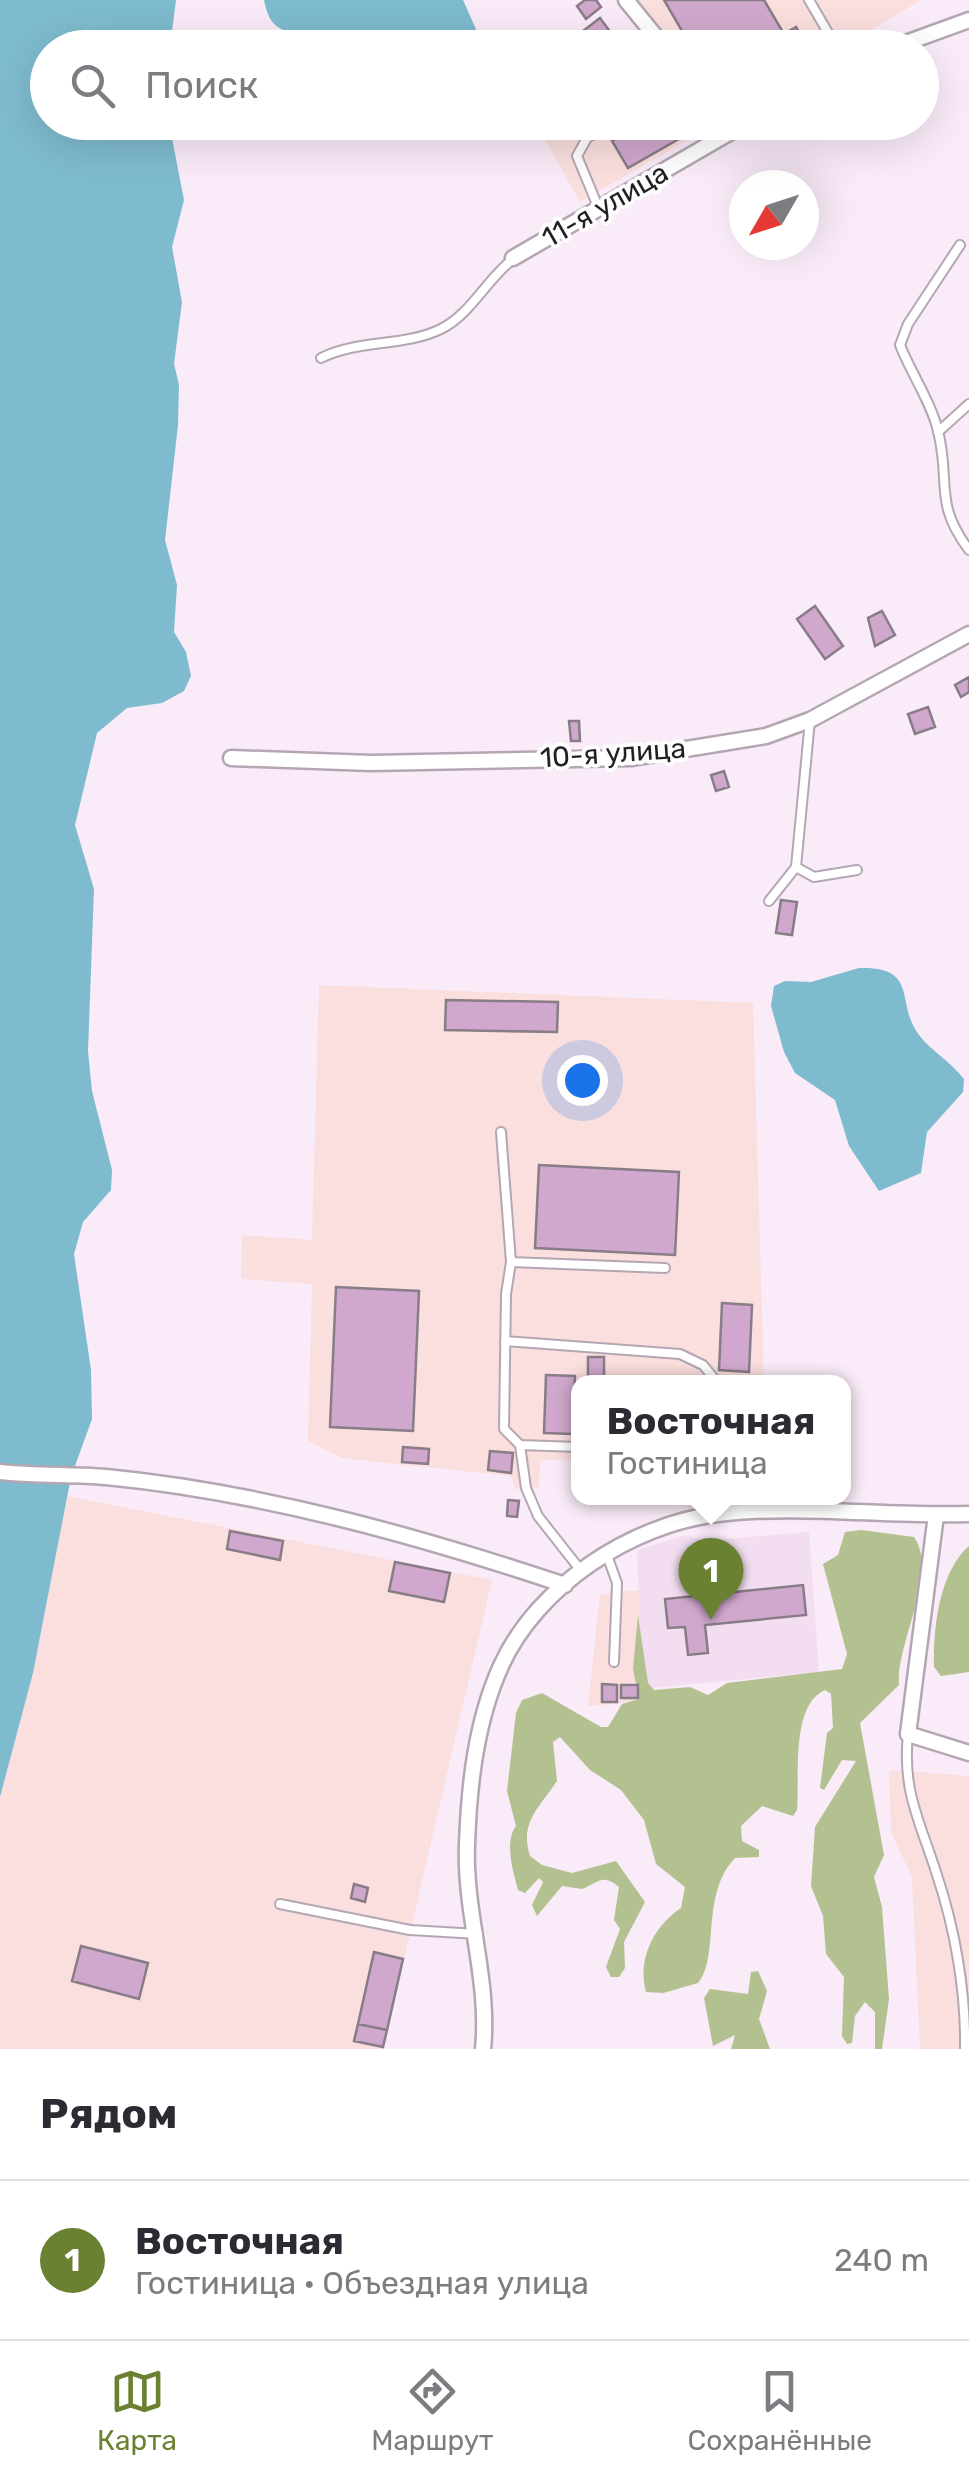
<!DOCTYPE html>
<html lang="ru">
<head>
<meta charset="utf-8">
<style>
	body { margin:0; font-family:Rubik,sans-serif; background:#f7f7f7; color:#2b2b33 }
	.compass { position:absolute; left:729px; top:170px; width:90px; height:90px; border-radius:50%; background:#fff; box-shadow:0 10px 40px #0002; rotate:231deg }
	.you { position:absolute; left:582px; top:1080px; width:35px; height:35px; margin:-25px; border:8px solid #fff; border-radius:50%; background:#1a73e8; box-shadow:0 0 0 15px #1a73e833 }
	.badge { display:grid; place-items:center; width:65px; height:65px; border-radius:50%; background:#6a8132; color:#fff; font-size:32px; font-weight:700 }
	.pin { position:absolute; translate:-50% -82px; filter:drop-shadow(0 2px 5px #0008) }
	.pin::after { content:''; position:absolute; top:52px; width:35px; height:30px; background:inherit; clip-path:polygon(0 0,100% 0,50% 100%) }
	.popup { position:absolute; left:571px; top:1375px; width:280px; height:130px; box-sizing:border-box; display:grid; place-content:center; border-radius:20px; background:#fff; filter:drop-shadow(0 2px 8px #0005); font-size:32px; white-space:nowrap; color:#7c7c81 }
	.popup b { font-size:38px; color:#2b2b33 }
	.popup::after { content:''; position:absolute; left:50%; top:100%; margin-left:-20px; border:20px solid transparent; border-top-color:#fff }
	.list { margin:0; padding:0; list-style:none }
	h2 { display:flex; justify-content:space-between; align-items:center; height:130px; margin:0; padding:0 40px; font-size:42px }
	h2 small { font-size:32px; font-weight:400; color:#7c7c81 }
	.list li { display:grid; grid-template-columns:65px 1fr auto; gap:30px; align-items:center; box-sizing:border-box; height:160px; padding:0 40px; border-top:2px solid #e1e1e2 }
	.list b { display:block; font-size:38px; white-space:nowrap }
	.list p { margin:0; font-size:32px; white-space:nowrap; color:#7c7c81 }
	.list em { font-size:32px; font-style:normal; color:#7c7c81 }
	.icon { flex:none; width:55px; height:55px; fill:none; stroke:currentColor; stroke-width:2; stroke-linecap:round; stroke-linejoin:round }
	.map { position:relative; flex:none; width:969px; height:2049px; overflow:hidden }
	.search { position:absolute; background:#fff; box-shadow:0 10px 40px #0002; left:30px; right:30px; top:30px; height:110px; display:flex; align-items:center; gap:25px; box-sizing:border-box; padding:0 35px; border-radius:55px; color:#7c7c81; font-size:38px }
	.sheet { height:290px; background:#fff }
	nav { display:flex; justify-content:space-around; align-items:center; box-sizing:border-box; height:140px; border-top:2px solid #e1e1e2; background:#fff; font-size:28px; color:#7c7c81 }
	nav a { display:grid; justify-items:center; gap:5px }
	nav .on { color:#6a8132 }
	.map>svg:first-child { display:block }
	.built { fill:#f2def0 }
	.industrial { fill:#fadfde }
	.forest { fill:#b3c190 }
	.water { fill:#7ebbce }
	.building { fill:#d0a8cd; stroke:#887c87; stroke-width:2.5 }
	.lines { fill:none; stroke-linecap:round; stroke-linejoin:round }
	.service-casing { stroke:#b4a7b3; stroke-width:12 }
	.minor-casing { stroke:#b4a7b3; stroke-width:19 }
	.service { stroke:#fff; stroke-width:8 }
	.minor { stroke:#fff; stroke-width:14 }
	.labels { text-anchor:middle; dominant-baseline:central; stroke-width:8; stroke-linejoin:round; paint-order:stroke }
	.street-label { font-size:28px; fill:#231e23; stroke:#fdfdfd }
</style>
</head>
<body>
<div class="map">
<svg width="969" height="2049" viewBox="0 0 969 2049">
	<rect width="100%" height="100%" fill="#f9ebf8"/>
	<path class="built" d="M809 1532 819 1672 642 1689 637 1550 686 1535 704 1541Z"/>
	<path class="industrial" d="M627 0H921L841 48 650 47 631 20Z
		M566 123H717L580 202 543 136Z
		M319 985 753 1003 764 1382H578V1461L540 1460 539 1487 515 1489 511 1476 342 1458 308 1441 312 1284 241 1279 242 1235 312 1240Z
		M67 1496 492 1580 383 2049H0V1797L33 1673Z
		M638 1590 643 1701 588 1706 600 1595Z
		M889 1770 969 1776V2049H920L912 1877 891 1832Z"/>
	<path class="forest" d="M861 1530 914 1537C939 1573 895 1646 899 1685L860 1723 884 1855 874 1877 882 1907 889 1999 882 2049H875V2012L865 2002 855 2016 852 2043 847 2044 842 2036 844 1977 826 1954 823 1916 811 1886 815 1827 856 1761 842 1760 824 1790 820 1788 827 1733 833 1728 831 1694 825 1690C790 1705 800 1778 797 1810L793 1816 762 1806 741 1826 742 1841 759 1850V1857L735 1858C700 1894 720 1958 698 1983L663 1993 646 1992C637 1959 654 1926 681 1908L685 1887 656 1864 644 1820 621 1790 590 1770 560 1737 553 1742 557 1781C540 1807 519 1822 530 1856L542 1865 572 1873 616 1861 645 1902 624 1942 625 1968 619 1977H611L606 1967 620 1929 614 1920 619 1887C603 1873 599 1882 582 1889L562 1886 537 1916 532 1905 543 1882 539 1878 525 1893 518 1890C513 1871 504 1842 516 1826L507 1791 516 1713 522 1700 542 1693 601 1727H608L622 1704 639 1699 633 1669 638 1615 648 1683 654 1690 690 1687 708 1695 727 1683 842 1669 847 1654 823 1564 838 1555 845 1532Z
		M969 1546V1672L941 1676 934 1667C933 1629 939 1572 969 1546Z
		M758 1971 767 1991 759 2019 770 2049H731L735 2035 713 2046 704 1998 710 1989 748 1994 751 1972Z"/>
	<path class="water" d="M0 0H176L170 47 48 48V122L169 123 184 200 172 247 182 302 174 364 179 385 178 425 165 540 177 585 174 632 186 652 191 676 184 691 162 703 127 708 97 733 75 825 94 889 88 1051 92 1091 112 1170 111 1190 83 1222 74 1254 91 1370 92 1419 71 1477 33 1673 0 1797Z
		M264 0H463L484 47H315L309 37C282 30 270 31 264 0Z
		M859 968C920 966 895 1004 919 1035 930 1050 949 1060 964 1079L963 1092 927 1132 921 1173 879 1191 849 1146 835 1100 795 1073 784 1052 771 1006 774 986 785 981 811 982Z"/>
	<path class="building" d="M585 0H596L601 7 586 19 577 6Z
		M664 0H764L784 34 796 27 806 44 800 48H692Z
		M600 18 622 48H596L583 31Z
		M644 122H686L691 132 628 168 612 141Z
		M815 606 843 646 825 659 797 619Z
		M882 611 895 635 875 646 868 618Z
		M969 677V692L961 697 955 685Z
		M928 707 935 727 915 734 908 714Z
		M569 721H579L580 741H571Z
		M724 771 729 787 716 791 711 775Z
		M781 900 797 902 792 935 776 933Z
		M446 1000 558 1002 557 1032 445 1030Z
		M539 1165 679 1172 675 1255 535 1248Z
		M336 1287 419 1291 413 1431 330 1427Z
		M722 1303 752 1305 749 1372 719 1370Z
		M588 1357H604V1376H588Z
		M546 1375 575 1376 573 1434 544 1433Z
		M403 1447 429 1449 428 1464 402 1462Z
		M490 1451 513 1453 511 1473 488 1470Z
		M508 1500 519 1501 517 1517 507 1516Z
		M230 1531 283 1541 280 1560 227 1549Z
		M395 1562 450 1573 444 1602 389 1591Z
		M803 1585 806 1615 705 1625 708 1653 688 1655 685 1627 668 1628 665 1599Z
		M602 1684 617 1685V1702H602Z
		M621 1685H638V1698H621Z
		M354 1884 368 1888 365 1902 351 1898Z
		M81 1946 148 1963 139 1999 72 1981Z
		M374 1952 403 1959 387 2030 358 2024Z
		M358 2024 387 2030 383 2047 354 2041Z"/>
	<g class="lines">
		<defs>
			<path id="service" d="M809 0 837 48
				M599 209 577 156 587 138 613 122
				M960 245 908 324 900 345C911 373 931 402 938 431 951 483 933 502 969 550
				M321 358C359 339 404 347 441 329 471 314 487 279 513 259
				M938 432 969 404
				M810 720 796 867 814 877 857 870
				M769 901 796 867
				M501 1132 511 1262 506 1294 504 1429 520 1445 526 1488 538 1516 582 1572
				M511 1262 665 1268
				M505 1341 680 1354 703 1365 717 1382
				M520 1445 578 1447
				M732 1498 733 1513
				M607 1555 617 1583 614 1662
				M908 1734C902 1792 920 1821 937 1875 955 1929 966 1992 965 2049
				M280 1904 410 1930 478 1934"/>
			<path id="minor" d="M626 0 665 48
				M892 48 969 20
				M712 122 721 138
				M513 258 748 122
				M231 758 371 763 631 758 766 736 810 720 969 634
				M0 1472C35 1476 71 1474 106 1477 261 1492 418 1536 565 1585
				M936 1515 908 1734 969 1753
				M483 2049C490 1979 464 1913 467 1844 469 1785 476 1721 501 1666 537 1586 632 1524 718 1514 800 1504 886 1517 969 1514"/>
		</defs>
		<use href="#service" class="service-casing"/>
		<use href="#minor" class="minor-casing"/>
		<use href="#service" class="service"/>
		<use href="#minor" class="minor"/>
	</g>
	<g class="labels">
		<g class="street-label">
			<text transform="translate(605 205) rotate(-30)">11-я улица</text>
			<text transform="translate(613 753) rotate(-4)">10-я улица</text>
		</g>
	</g>
</svg>
<svg class="compass" viewBox="-18 -18 36 36"><path d="M0-13l5 13h-10z" fill="#e53935"/><path d="M0 13l5-13h-10z" fill="#7c7c81"/></svg>
<div class="you"></div>
<div class="pin badge" style="left:711px;top:1620px">1</div>
<div class="popup"><b>Восточная</b>Гостиница</div>
<div class="search"><svg class="icon" aria-label="search" viewBox="0 0 24 24"><circle cx="10" cy="10" r="6"/><path d="M15 15l6 6"/></svg>Поиск</div>
</div>
<section class="sheet">
<h2>Рядом<small></small></h2>
<ul class="list">
<li><span class="badge">1</span><div><b>Восточная</b><p>Гостиница · Объездная улица</p></div><em>240 m</em></li>
</ul>
</section>
<nav>
<a class="on"><svg class="icon" aria-label="map" viewBox="0 0 24 24"><path d="M3 6l6-2 6 2 6-2v14l-6 2-6-2-6 2zM9 4v14M15 6v14"/></svg>Карта</a>
<a><svg class="icon" aria-label="directions" viewBox="0 0 24 24"><path d="M12 3l9 9-9 9-9-9zM9 14v-3h6M13 9l2 2-2 2"/></svg>Маршрут</a>
<a><svg class="icon" aria-label="saved" viewBox="0 0 24 24"><path d="M7 4h10v16l-5-4-5 4z"/></svg>Сохранённые</a>
</nav>
</body>
</html>
